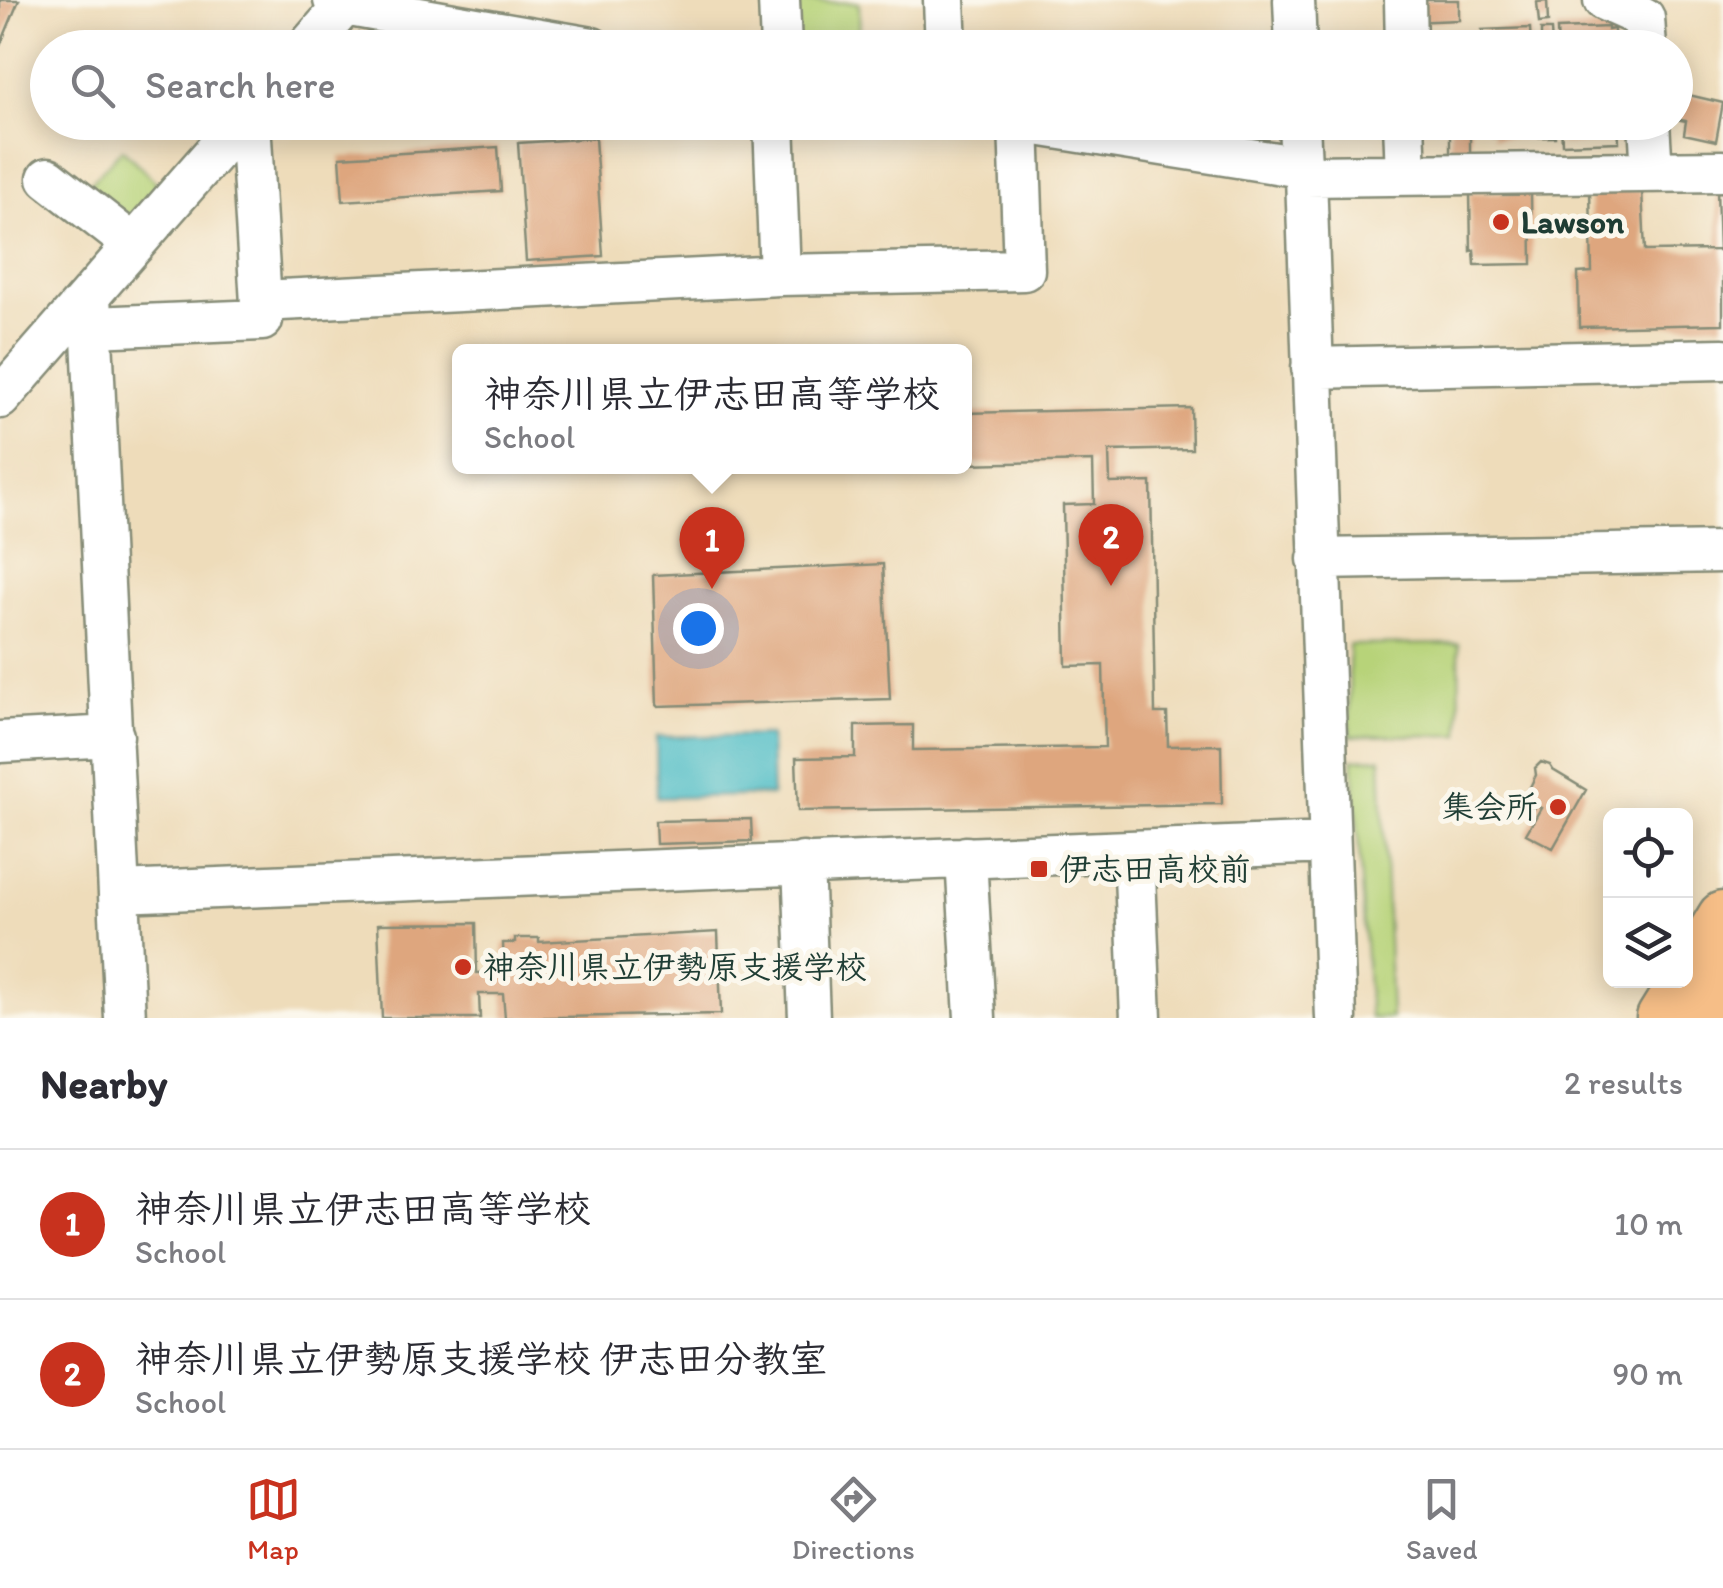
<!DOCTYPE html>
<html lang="en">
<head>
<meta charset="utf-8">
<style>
	body { margin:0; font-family:Itim,"Klee One",sans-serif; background:#f7f7f7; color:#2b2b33 }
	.controls { position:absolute; right:30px; bottom:30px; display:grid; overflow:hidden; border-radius:15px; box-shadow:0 5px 25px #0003 }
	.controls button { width:90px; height:90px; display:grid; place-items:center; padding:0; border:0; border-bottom:2px solid #e1e1e2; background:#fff; color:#2b2b33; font:50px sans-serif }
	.you { position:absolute; left:698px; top:628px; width:35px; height:35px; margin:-25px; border:8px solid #fff; border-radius:50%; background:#1a73e8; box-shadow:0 0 0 15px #1a73e833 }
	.badge { display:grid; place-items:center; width:65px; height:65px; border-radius:50%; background:#c8321e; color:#fff; font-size:32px; font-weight:700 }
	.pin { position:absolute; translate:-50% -82px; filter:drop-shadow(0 2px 5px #0008) }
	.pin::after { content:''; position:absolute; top:52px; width:35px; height:30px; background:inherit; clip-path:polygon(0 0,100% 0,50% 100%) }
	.popup { position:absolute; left:452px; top:344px; width:520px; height:130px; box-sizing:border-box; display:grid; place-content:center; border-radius:15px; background:#fff; filter:drop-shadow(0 2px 8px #0005); font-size:32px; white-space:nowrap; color:#7c7c81 }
	.popup b { font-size:38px; color:#2b2b33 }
	.popup::after { content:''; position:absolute; left:50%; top:100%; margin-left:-20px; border:20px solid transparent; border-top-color:#fff }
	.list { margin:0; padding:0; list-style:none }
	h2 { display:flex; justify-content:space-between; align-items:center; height:130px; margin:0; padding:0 40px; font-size:42px }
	h2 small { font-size:32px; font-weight:400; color:#7c7c81 }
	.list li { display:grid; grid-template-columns:65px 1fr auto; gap:30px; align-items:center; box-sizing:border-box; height:150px; padding:0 40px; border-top:2px solid #e1e1e2 }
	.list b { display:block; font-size:38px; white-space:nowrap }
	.list p { margin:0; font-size:32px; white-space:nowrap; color:#7c7c81 }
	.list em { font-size:32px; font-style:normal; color:#7c7c81 }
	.icon { flex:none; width:55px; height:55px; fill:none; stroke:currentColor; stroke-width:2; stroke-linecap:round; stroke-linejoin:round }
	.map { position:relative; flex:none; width:1723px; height:1018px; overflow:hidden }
	.search { position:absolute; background:#fff; box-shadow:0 5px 25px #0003; left:30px; right:30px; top:30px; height:110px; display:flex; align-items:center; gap:25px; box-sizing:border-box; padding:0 35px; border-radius:55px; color:#7c7c81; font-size:38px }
	.sheet { height:430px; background:#fff }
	nav { display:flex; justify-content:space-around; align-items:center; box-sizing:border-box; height:140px; border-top:2px solid #e1e1e2; background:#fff; font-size:28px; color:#7c7c81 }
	nav a { display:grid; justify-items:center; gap:5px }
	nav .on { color:#c8321e }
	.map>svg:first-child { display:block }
	.green { fill:#b7d379; stroke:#6b8856; stroke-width:2.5 }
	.water { fill:#4fbdc6; stroke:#377d7d; stroke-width:2.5 }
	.building { fill:#dea67e }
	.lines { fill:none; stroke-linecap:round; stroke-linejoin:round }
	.minor-casing { stroke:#868c77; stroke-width:45 }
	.major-casing { stroke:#868c77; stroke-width:55 }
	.highway-casing { stroke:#868c77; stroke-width:60 }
	.minor { stroke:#fff; stroke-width:40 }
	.major { stroke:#f6be87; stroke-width:50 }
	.highway { stroke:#f6be87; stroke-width:55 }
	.poi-dot { fill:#c8321e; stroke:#fbf7ec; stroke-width:4 }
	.labels { text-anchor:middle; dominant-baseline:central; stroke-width:10; stroke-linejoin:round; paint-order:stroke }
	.poi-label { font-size:32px; font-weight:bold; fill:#1f3d34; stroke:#fbf7ec; text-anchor:start }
</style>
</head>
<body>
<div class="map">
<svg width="1723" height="1018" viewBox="0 0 1723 1018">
	<rect width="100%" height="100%" fill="#fbf7ec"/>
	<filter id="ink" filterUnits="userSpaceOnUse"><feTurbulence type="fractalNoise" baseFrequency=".01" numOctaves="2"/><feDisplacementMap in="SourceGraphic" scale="20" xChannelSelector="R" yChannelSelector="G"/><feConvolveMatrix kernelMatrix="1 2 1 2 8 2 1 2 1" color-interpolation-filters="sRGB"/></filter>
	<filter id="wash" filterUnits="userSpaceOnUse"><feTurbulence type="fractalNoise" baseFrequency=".0048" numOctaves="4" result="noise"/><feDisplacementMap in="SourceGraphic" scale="40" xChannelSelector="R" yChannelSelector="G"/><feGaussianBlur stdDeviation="2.25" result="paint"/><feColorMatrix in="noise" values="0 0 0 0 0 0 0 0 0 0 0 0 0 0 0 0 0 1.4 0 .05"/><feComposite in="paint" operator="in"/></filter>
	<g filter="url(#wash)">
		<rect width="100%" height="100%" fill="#eedcba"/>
		<path class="green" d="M787 1 859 3 860 47H788Z
			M122 149 163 189 128 226 84 190Z
			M1459 644 1460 735 1350 736 1349 645Z
			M1381 758 1391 1018H1370L1353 759Z"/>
		<path class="water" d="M770 735 772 795 657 798 656 737Z"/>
		<g id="blocks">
			<path class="building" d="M0 0H19L0 46Z
				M1409 0H1459V20L1409 22Z
				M1547 1 1548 22 1539 23 1537 2Z
				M1608 27V30L1614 29V48H1558L1557 29Z
				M1530 28 1531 48H1483L1482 30Z
				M1541 30H1551L1552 45 1541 46Z
				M1676 92 1723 103 1716 141 1684 134 1686 121 1676 119Z
				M454 122H500V129L455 132Z
				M1493 122H1555V137L1493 138Z
				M1561 122H1618L1619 142 1562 144Z
				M1450 125H1470V158H1450Z
				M595 138 603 256 526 261 518 143Z
				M498 147 501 191 343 201 340 157Z
				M1723 189V324L1579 327 1578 273 1592 272 1590 191 1642 190 1645 251 1719 250 1717 190Z
				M1531 192 1532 264 1475 265 1474 250 1471 251 1470 193Z
				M1191 408 1192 449 1109 451 1110 483 1151 482 1155 713H1167L1168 746 1221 745 1222 804 798 811 796 758 855 757V726L913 725V750L1105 747 1103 665 1066 666 1063 505 1094 504 1093 461 964 464V413Z
				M883 564 890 699 657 706 653 575Z
				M1541 762 1550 765 1553 770 1586 790 1553 848 1526 834 1541 808 1535 805 1533 809H1524L1521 805 1536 775 1535 768Z
				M751 819 752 841 656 844 655 821Z
				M476 923 477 973 504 972 503 943H515V938H539V942L718 932 721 1014 505 1018 503 994H479L480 1018H382L378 924Z"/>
		</g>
	</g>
	<g filter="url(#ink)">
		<use href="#blocks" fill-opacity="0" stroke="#868c77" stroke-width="2.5"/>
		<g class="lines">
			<defs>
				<path id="minor" d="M334 0 344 5 592 48
					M779 0 781 48
					M944 0 946 48
					M1294 0 1296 48
					M1405 0 1406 48
					M1604 0 1644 18 1646 48
					M307 48 349 0
					M774 122 780 275
					M1018 122 1301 167
					M1299 122 1301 167 1306 176 1336 1018
					M1404 122 1406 175
					M1649 122 1652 172
					M1306 176 1723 171
					M48 178 134 245
					M90 296 125 1018
					M261 301 780 275 1024 270 1019 123
					M93 327 262 320 250 122
					M1312 368 1723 359
					M0 398 241 122
					M1318 559 1723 552
					M0 742 113 736
					M1134 851 1141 1018
					M966 857 975 1018
					M803 863 809 1018
					M119 892 1329 843"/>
				<path id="major" d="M1686 979 1723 917
					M1662 1018 1685 981"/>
				<path id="highway" d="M1701 1018 1723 982"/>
			</defs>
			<use href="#minor" class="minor-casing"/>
			<use href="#major" class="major-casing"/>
			<use href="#highway" class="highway-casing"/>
			<use href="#minor" class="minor"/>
			<use href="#major" class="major"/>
			<use href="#highway" class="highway"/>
		</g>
	</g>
	<g class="poi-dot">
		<circle cx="1501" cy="222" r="10"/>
		<circle cx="1558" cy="807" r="10"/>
		<rect x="1029" y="859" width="20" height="20" rx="5"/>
		<circle cx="463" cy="967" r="10"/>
	</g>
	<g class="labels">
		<g class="poi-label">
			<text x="1521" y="222">Lawson</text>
			<text x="1538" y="807" text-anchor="end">集会所</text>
			<text x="1059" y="869">伊志田高校前</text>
			<text x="483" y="967">神奈川県立伊勢原支援学校</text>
		</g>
	</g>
</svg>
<div class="controls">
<button><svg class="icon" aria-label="locate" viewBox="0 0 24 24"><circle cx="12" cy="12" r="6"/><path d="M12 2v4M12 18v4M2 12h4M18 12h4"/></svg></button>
<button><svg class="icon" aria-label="layers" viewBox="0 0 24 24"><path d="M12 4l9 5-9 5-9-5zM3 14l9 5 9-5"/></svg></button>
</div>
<div class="you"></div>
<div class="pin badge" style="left:712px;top:589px">1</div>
<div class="popup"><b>神奈川県立伊志田高等学校</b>School</div>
<div class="pin badge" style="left:1111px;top:586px">2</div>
<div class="search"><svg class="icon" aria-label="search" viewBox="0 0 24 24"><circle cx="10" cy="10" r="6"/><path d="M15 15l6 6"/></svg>Search here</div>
</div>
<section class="sheet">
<h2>Nearby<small>2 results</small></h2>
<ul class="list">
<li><span class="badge">1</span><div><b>神奈川県立伊志田高等学校</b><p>School</p></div><em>10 m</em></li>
<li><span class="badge">2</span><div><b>神奈川県立伊勢原支援学校 伊志田分教室</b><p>School</p></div><em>90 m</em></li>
</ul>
</section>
<nav>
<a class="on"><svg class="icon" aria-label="map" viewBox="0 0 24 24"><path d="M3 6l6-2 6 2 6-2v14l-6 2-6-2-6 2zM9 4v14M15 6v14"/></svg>Map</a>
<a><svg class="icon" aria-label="directions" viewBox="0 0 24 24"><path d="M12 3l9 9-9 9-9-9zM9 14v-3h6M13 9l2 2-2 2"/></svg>Directions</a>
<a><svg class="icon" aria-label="saved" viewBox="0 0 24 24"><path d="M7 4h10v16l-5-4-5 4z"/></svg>Saved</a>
</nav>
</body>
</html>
